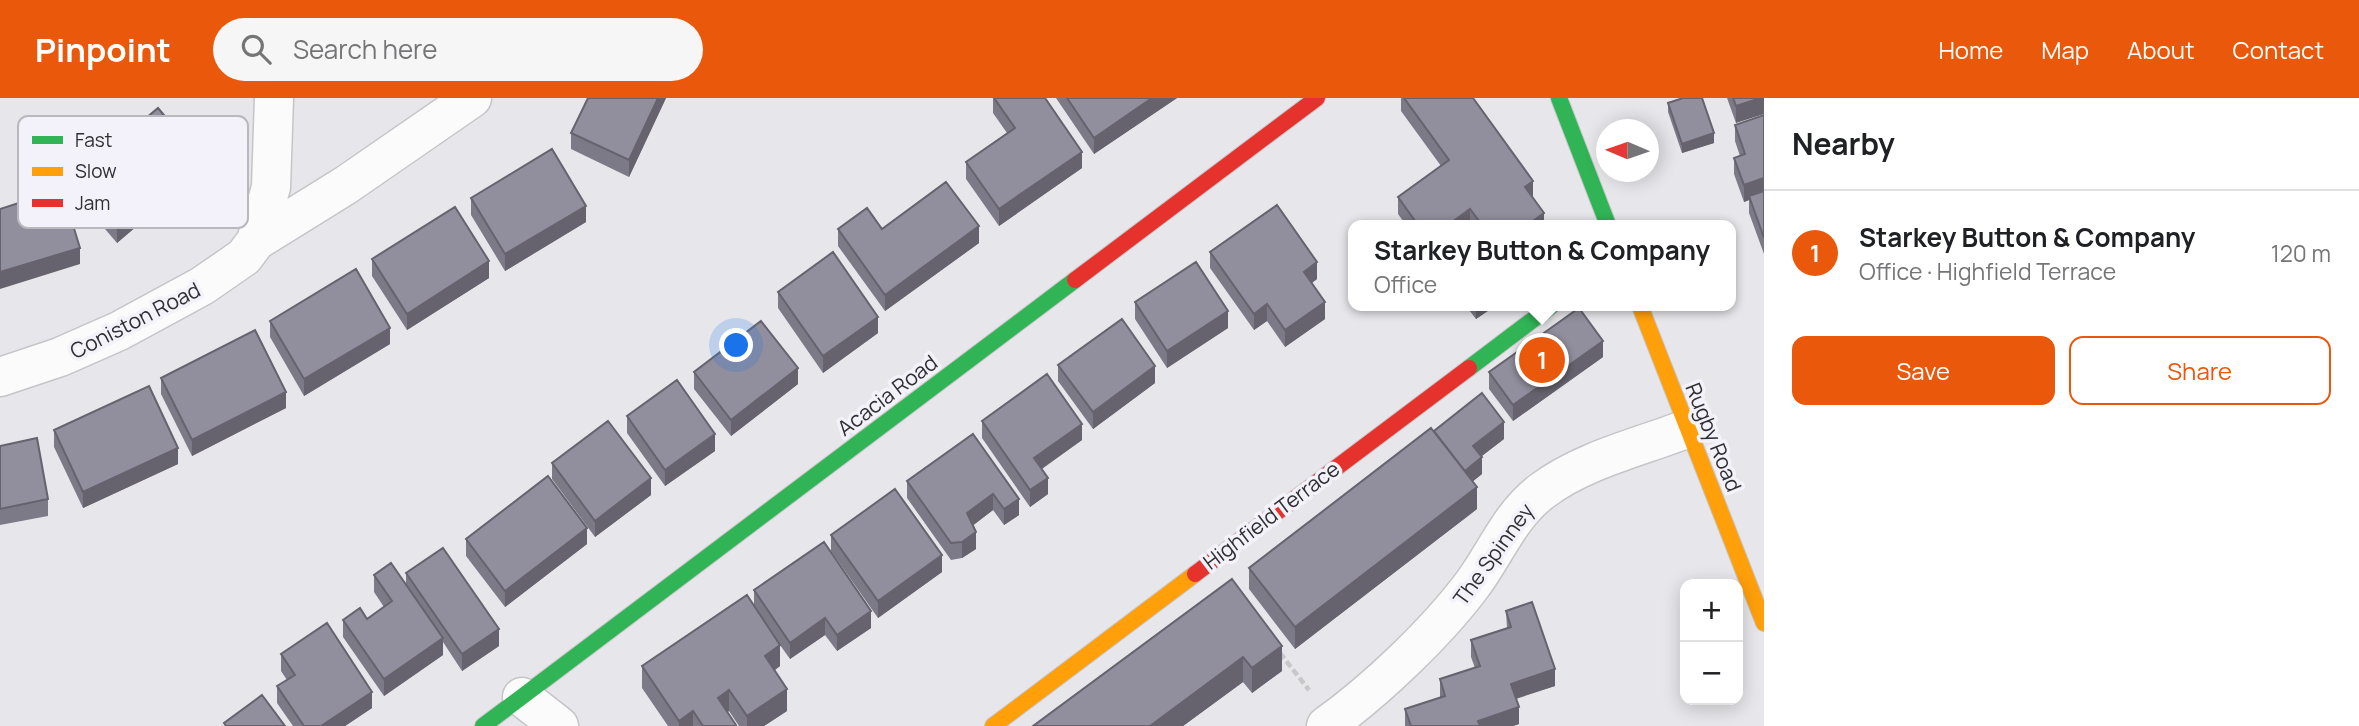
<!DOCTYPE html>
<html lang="en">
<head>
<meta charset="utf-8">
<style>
	body { margin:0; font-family:Manrope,sans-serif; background:#f6f6f6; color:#202124 }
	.controls { position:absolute; right:21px; bottom:21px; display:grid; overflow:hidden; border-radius:14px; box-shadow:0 4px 18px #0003 }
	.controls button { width:63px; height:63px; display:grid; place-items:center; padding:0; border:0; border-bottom:2px solid #e0e0e0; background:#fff; color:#202124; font:35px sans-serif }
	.compass { position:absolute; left:1596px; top:21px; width:63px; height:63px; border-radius:50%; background:#fff; box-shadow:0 4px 18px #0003; rotate:272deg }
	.you { position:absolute; left:737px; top:248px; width:24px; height:24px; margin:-18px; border:5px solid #fff; border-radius:50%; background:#1a73e8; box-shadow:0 0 0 10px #1a73e833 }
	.badge { display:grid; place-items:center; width:46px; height:46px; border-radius:50%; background:#ea580c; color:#fff; font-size:23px; font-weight:700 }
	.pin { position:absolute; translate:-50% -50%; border:4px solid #fff; box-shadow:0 2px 7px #0006 }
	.popup { position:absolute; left:1348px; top:122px; width:388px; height:91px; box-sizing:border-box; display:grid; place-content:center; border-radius:14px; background:#fff; filter:drop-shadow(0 2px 5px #0005); font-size:23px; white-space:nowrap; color:#757577 }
	.popup b { font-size:26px; color:#202124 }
	.popup::after { content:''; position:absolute; left:50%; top:100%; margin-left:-14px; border:14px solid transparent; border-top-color:#fff }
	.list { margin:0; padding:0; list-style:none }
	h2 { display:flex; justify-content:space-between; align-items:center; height:91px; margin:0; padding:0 28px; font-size:30px }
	h2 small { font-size:23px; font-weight:400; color:#757577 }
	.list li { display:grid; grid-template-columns:46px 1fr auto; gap:21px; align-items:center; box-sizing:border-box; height:126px; padding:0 28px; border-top:2px solid #e0e0e0 }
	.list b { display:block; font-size:26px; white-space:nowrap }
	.list p { margin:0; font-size:23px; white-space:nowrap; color:#757577 }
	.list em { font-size:23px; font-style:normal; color:#757577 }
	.actions { display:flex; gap:14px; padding:21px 28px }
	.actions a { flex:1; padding:16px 0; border:2px solid #ea580c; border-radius:14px; text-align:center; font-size:24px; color:#ea580c }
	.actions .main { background:#ea580c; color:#fff }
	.icon { flex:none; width:38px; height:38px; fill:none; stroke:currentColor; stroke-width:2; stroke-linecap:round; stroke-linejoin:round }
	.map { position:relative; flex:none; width:1764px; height:628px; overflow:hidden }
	header { display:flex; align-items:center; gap:42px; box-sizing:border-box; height:98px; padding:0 35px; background:#ea580c; color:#fff }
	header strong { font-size:33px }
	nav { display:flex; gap:38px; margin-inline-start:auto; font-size:24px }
	.search { width:490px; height:63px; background:#f6f6f6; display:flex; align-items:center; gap:18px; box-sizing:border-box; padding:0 24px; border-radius:38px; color:#757577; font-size:26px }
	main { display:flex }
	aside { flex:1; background:#fff }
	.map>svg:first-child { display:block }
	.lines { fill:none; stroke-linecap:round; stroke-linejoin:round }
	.street-casing { stroke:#c5c5c8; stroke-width:41 }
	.fast-casing { stroke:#c5c5c8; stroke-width:18 }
	.slow-casing { stroke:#c5c5c8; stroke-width:18 }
	.jam-casing { stroke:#c5c5c8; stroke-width:18 }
	.path { stroke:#c7c7c8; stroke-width:4.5; stroke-dasharray:7 3.5; stroke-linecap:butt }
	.street { stroke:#fbfbfc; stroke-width:38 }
	.fast { stroke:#30b455; stroke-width:16 }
	.slow { stroke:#ff9f0a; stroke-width:16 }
	.jam { stroke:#e5322d; stroke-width:16 }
	.wall { fill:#7d7a87 }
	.shaded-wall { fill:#66636e }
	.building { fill:#918e9d; stroke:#66636e; stroke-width:2 }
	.labels { text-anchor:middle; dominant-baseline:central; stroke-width:7; stroke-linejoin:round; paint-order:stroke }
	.street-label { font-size:21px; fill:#2f2f32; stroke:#f3f2fb }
	.key { fill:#f3f2fb; stroke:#b8b8bf; stroke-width:2 }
	.key-label { font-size:19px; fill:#2f2f32 }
</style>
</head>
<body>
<header>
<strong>Pinpoint</strong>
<div class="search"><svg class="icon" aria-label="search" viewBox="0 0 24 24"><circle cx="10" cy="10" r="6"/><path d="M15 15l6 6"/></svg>Search here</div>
<nav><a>Home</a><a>Map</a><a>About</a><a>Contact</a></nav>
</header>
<main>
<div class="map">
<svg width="1764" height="628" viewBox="0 0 1764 628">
	<rect width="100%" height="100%" fill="#e7e7eb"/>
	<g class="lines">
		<defs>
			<path id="street" d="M256 143 271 89 274 0
				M0 279 60 259 119 233 202 188 244 159 256 143 346 87 472 0
				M522 599 559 628
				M1326 628C1375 593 1436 535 1472 487 1496 455 1509 418 1542 393 1583 362 1640 349 1689 330"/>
			<path id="fast" d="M1559 0 1608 127
				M1469 270 1551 208
				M483 628 1075 182"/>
			<path id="slow" d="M1640 208 1764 525
				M993 628 1195 476"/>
			<path id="jam" d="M1075 182 1317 0
				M1195 476 1469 270"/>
		</defs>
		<use href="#street" class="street-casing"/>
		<use href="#fast" class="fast-casing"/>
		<use href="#slow" class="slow-casing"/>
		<use href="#jam" class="jam-casing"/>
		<path class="path" d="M1280 555 1309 592"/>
		<use href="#street" class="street"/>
		<use href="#fast" class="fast"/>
		<use href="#slow" class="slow"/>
		<use href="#jam" class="jam"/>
	</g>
	<path class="wall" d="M666 0 629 79 571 51V35Z
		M993 0H1045L1082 70 999 128 966 81V64L1007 35 993 15Z
		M1056 0H1177L1094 56Z
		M1401 0H1473L1533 100 1544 127H1406L1398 116V99L1441 68 1401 13Z
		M1727 0H1764L1736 25Z
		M1668 5 1714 45 1682 55 1668 14Z
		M1764 17V156L1749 115V102L1744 104 1734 76V60L1740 58 1735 43V27Z
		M199 75 117 145 75 96V80Z
		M471 100 586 124 505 173 471 117Z
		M838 131H882L979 145 885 213 838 148Z
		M1210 154 1317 181 1312 185 1325 221 1285 249 1267 223 1254 232 1210 170Z
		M372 161 489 180 407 232 372 178Z
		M778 194 878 235 823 275 778 210Z
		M1135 204 1228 230 1167 270 1135 221Z
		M1466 208H1495L1476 221Z
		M270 223 390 246 304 298 270 239Z
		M1603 259 1513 323 1489 291V274Z
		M1058 267 1155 285 1093 331 1058 283Z
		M694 274 798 286 731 338 694 291Z
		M161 280 286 310 192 358 161 296Z
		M627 318 715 353 665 388 627 335Z
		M982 323 1082 342 1042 371 1048 396 1030 409 982 340Z
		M54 332 178 366 83 410 54 349Z
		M973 336 1019 417 1004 427 993 412 972 428 976 451 962 460 951 462 907 400V383Z
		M1504 341 1481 358 1482 376 1473 383 1477 411 1295 551 1249 491V470Z
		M0 348 48 401V418L0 427Z
		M552 365 651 397 595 439 552 381Z
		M831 437 942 474 878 520 831 453Z
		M466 441 587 446 505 509 466 458Z
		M406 475 499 548 462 573 443 544V557L384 598 343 539V522L367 521 384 509 374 494V477L406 488Z
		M1232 481 1282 573 1252 595 1243 584 1183 628H1033Z
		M754 492 871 530 837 553 825 537 790 561 780 547V568L775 572 787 613 764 628H739L729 613 727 614 736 628H668L642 590V568L754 507Z
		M1506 513 1555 588 1516 601 1519 626 1513 628H1405V611L1440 599V581L1475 570 1471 559V542L1507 530Z
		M281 556 372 610 345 628H293L277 605V588L287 582 281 573Z"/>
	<path class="shaded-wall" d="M658 0H666L629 79V62Z
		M1152 0H1177L1094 56V40Z
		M1761 0H1764V16L1736 25V8Z
		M1714 35V45L1682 55V46Z
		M1082 54V70L999 128V111Z
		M199 59V75L117 145V128Z
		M1764 80V97L1749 98V102L1744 104V87Z
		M1533 83V100L1525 89Z
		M586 108V124L505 173V156Z
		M1470 111V127H1448Z
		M1544 115V127H1533V123Z
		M979 128V145L885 213V197Z
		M80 150V166L0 191V174Z
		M489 163V180L407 232V216Z
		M1317 164V181L1304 190V174Z
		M1325 204V221L1285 249V232Z
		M1267 206V223L1254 232V216Z
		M1476 208H1495L1476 221Z
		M1228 213V230L1167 270V253Z
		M878 219V235L823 275V258Z
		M390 230V246L304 298V281Z
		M1603 243V259L1513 323V307Z
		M1155 268V285L1093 331V314Z
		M798 270V286L731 338V322Z
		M286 294V310L192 358V342Z
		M1504 324V341L1473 365V348Z
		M1082 326V342L1034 376V360Z
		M715 336V353L665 388V372Z
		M178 350V366L83 410V394Z
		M1482 359V376L1462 392V375Z
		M651 380V397L595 439V423Z
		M1048 380V396L1030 409V392Z
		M1477 389V411L1295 551V529Z
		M993 396V412L967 432V415Z
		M1019 401V417L1004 427V411Z
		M587 430V446L505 509V493Z
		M976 434V451L962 460V444Z
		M942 457V474L878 520V503Z
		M871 513V530L837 553V537Z
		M825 520V537L790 561V545Z
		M499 531V548L462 573V556Z
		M443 540V557L384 598V581Z
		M780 547V568L765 579V558Z
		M1282 548V573L1252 595V570Z
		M1243 559V584L1183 628H1150Z
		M1555 571V588L1511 602V586Z
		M787 591V613L764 628H747V618Z
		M729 592V613L718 621V600Z
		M372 594V610L345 628H321Z
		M1519 609V626L1513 628H1478V623Z
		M693 613V628H679V623Z"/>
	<path class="building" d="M588 0H658L629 62 571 35Z
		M994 0H1045L1082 54 999 111 966 64 1015 30Z
		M1067 0H1152L1094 40Z
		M1404 0H1473L1533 83 1525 89 1544 115 1533 123 1536 127H1473L1479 123 1470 111 1448 127H1418L1398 99 1449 62Z
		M1683 0H1702L1714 35 1682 46 1668 5Z
		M1733 0H1761L1736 8Z
		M158 10 199 59 117 128 75 80Z
		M1764 17V80L1744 87 1734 60 1745 56 1735 27Z
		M552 51 586 108 505 156 471 100Z
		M946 84 979 128 885 197 838 131 867 110 882 131Z
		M62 91 80 150 0 174V111Z
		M1764 93V140L1749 98Z
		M1277 107 1317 164 1304 174 1325 204 1285 232 1267 206 1254 216 1210 154Z
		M455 109 489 163 407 216 372 161Z
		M833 154 878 219 823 258 778 194Z
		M1196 164 1228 213 1167 253 1135 204Z
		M356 171 390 230 304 281 270 223Z
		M1579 210 1603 243 1513 307 1489 274Z
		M1122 221 1155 268 1093 314 1058 267Z
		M761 223 798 270 731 322 694 274Z
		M255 232 286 294 192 342 161 280Z
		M1047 276 1082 326 1034 360 1048 380 1030 392 982 323Z
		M677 282 715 336 665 372 627 318Z
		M149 288 178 350 83 394 54 332Z
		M1482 295 1504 324 1473 348 1482 359 1465 373 1434 333Z
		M608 323 651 380 595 423 552 365Z
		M1431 330 1477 389 1295 529 1249 470Z
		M973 336 1019 401 1004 411 993 396 967 415 976 434 962 444 951 445 907 383Z
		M37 340 48 401 0 411V348Z
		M548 378 587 430 505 493 466 441Z
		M895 391 942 457 878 503 831 437Z
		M824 444 871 513 837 537 825 520 790 545 754 492Z
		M443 450 499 531 462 556 406 475Z
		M391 465 443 540 384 581 343 522 360 510 367 521 392 503 374 477Z
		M1232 481 1282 548 1252 570 1243 559 1150 628H1033Z
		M747 497 780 547 765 558 787 591 747 618 729 592 718 600 736 627 734 628H703L693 613 679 623 642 568Z
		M1532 504 1555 571 1511 586 1519 609 1478 623 1480 628H1411L1405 611 1445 598 1440 581 1480 568 1471 542 1511 529 1506 513Z
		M327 525 372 594 321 628H304L277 588 295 577 281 556Z
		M262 597 285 628H226L224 625Z"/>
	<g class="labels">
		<g class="street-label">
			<text transform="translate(135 222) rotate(-27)">Coniston Road</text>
			<text transform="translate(887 297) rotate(-37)">Acacia Road</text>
			<text transform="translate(1714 339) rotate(68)">Rugby Road</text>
			<text transform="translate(1271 417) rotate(-37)">Highfield Terrace</text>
			<text transform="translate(1493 456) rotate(-54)">The Spinney</text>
		</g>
	</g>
	<rect x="18" y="18" width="230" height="112" rx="10" class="key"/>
	<rect x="32" y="38" width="31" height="8" fill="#30b455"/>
	<rect x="32" y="69" width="31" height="9" fill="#ff9f0a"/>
	<rect x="32" y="101" width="31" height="8" fill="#e5322d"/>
	<g class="key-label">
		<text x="75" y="49">Fast</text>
		<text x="75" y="80">Slow</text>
		<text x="75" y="112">Jam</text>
	</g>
</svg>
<div class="controls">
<button>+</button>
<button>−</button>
</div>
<svg class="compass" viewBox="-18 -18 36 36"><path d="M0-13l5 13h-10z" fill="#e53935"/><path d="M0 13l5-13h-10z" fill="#757577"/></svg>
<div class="you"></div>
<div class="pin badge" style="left:1542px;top:262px">1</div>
<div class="popup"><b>Starkey Button &amp; Company</b>Office</div>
</div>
<aside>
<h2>Nearby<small></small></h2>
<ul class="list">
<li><span class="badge">1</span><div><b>Starkey Button &amp; Company</b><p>Office · Highfield Terrace</p></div><em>120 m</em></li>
</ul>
<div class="actions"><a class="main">Save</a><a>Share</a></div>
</aside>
</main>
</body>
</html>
